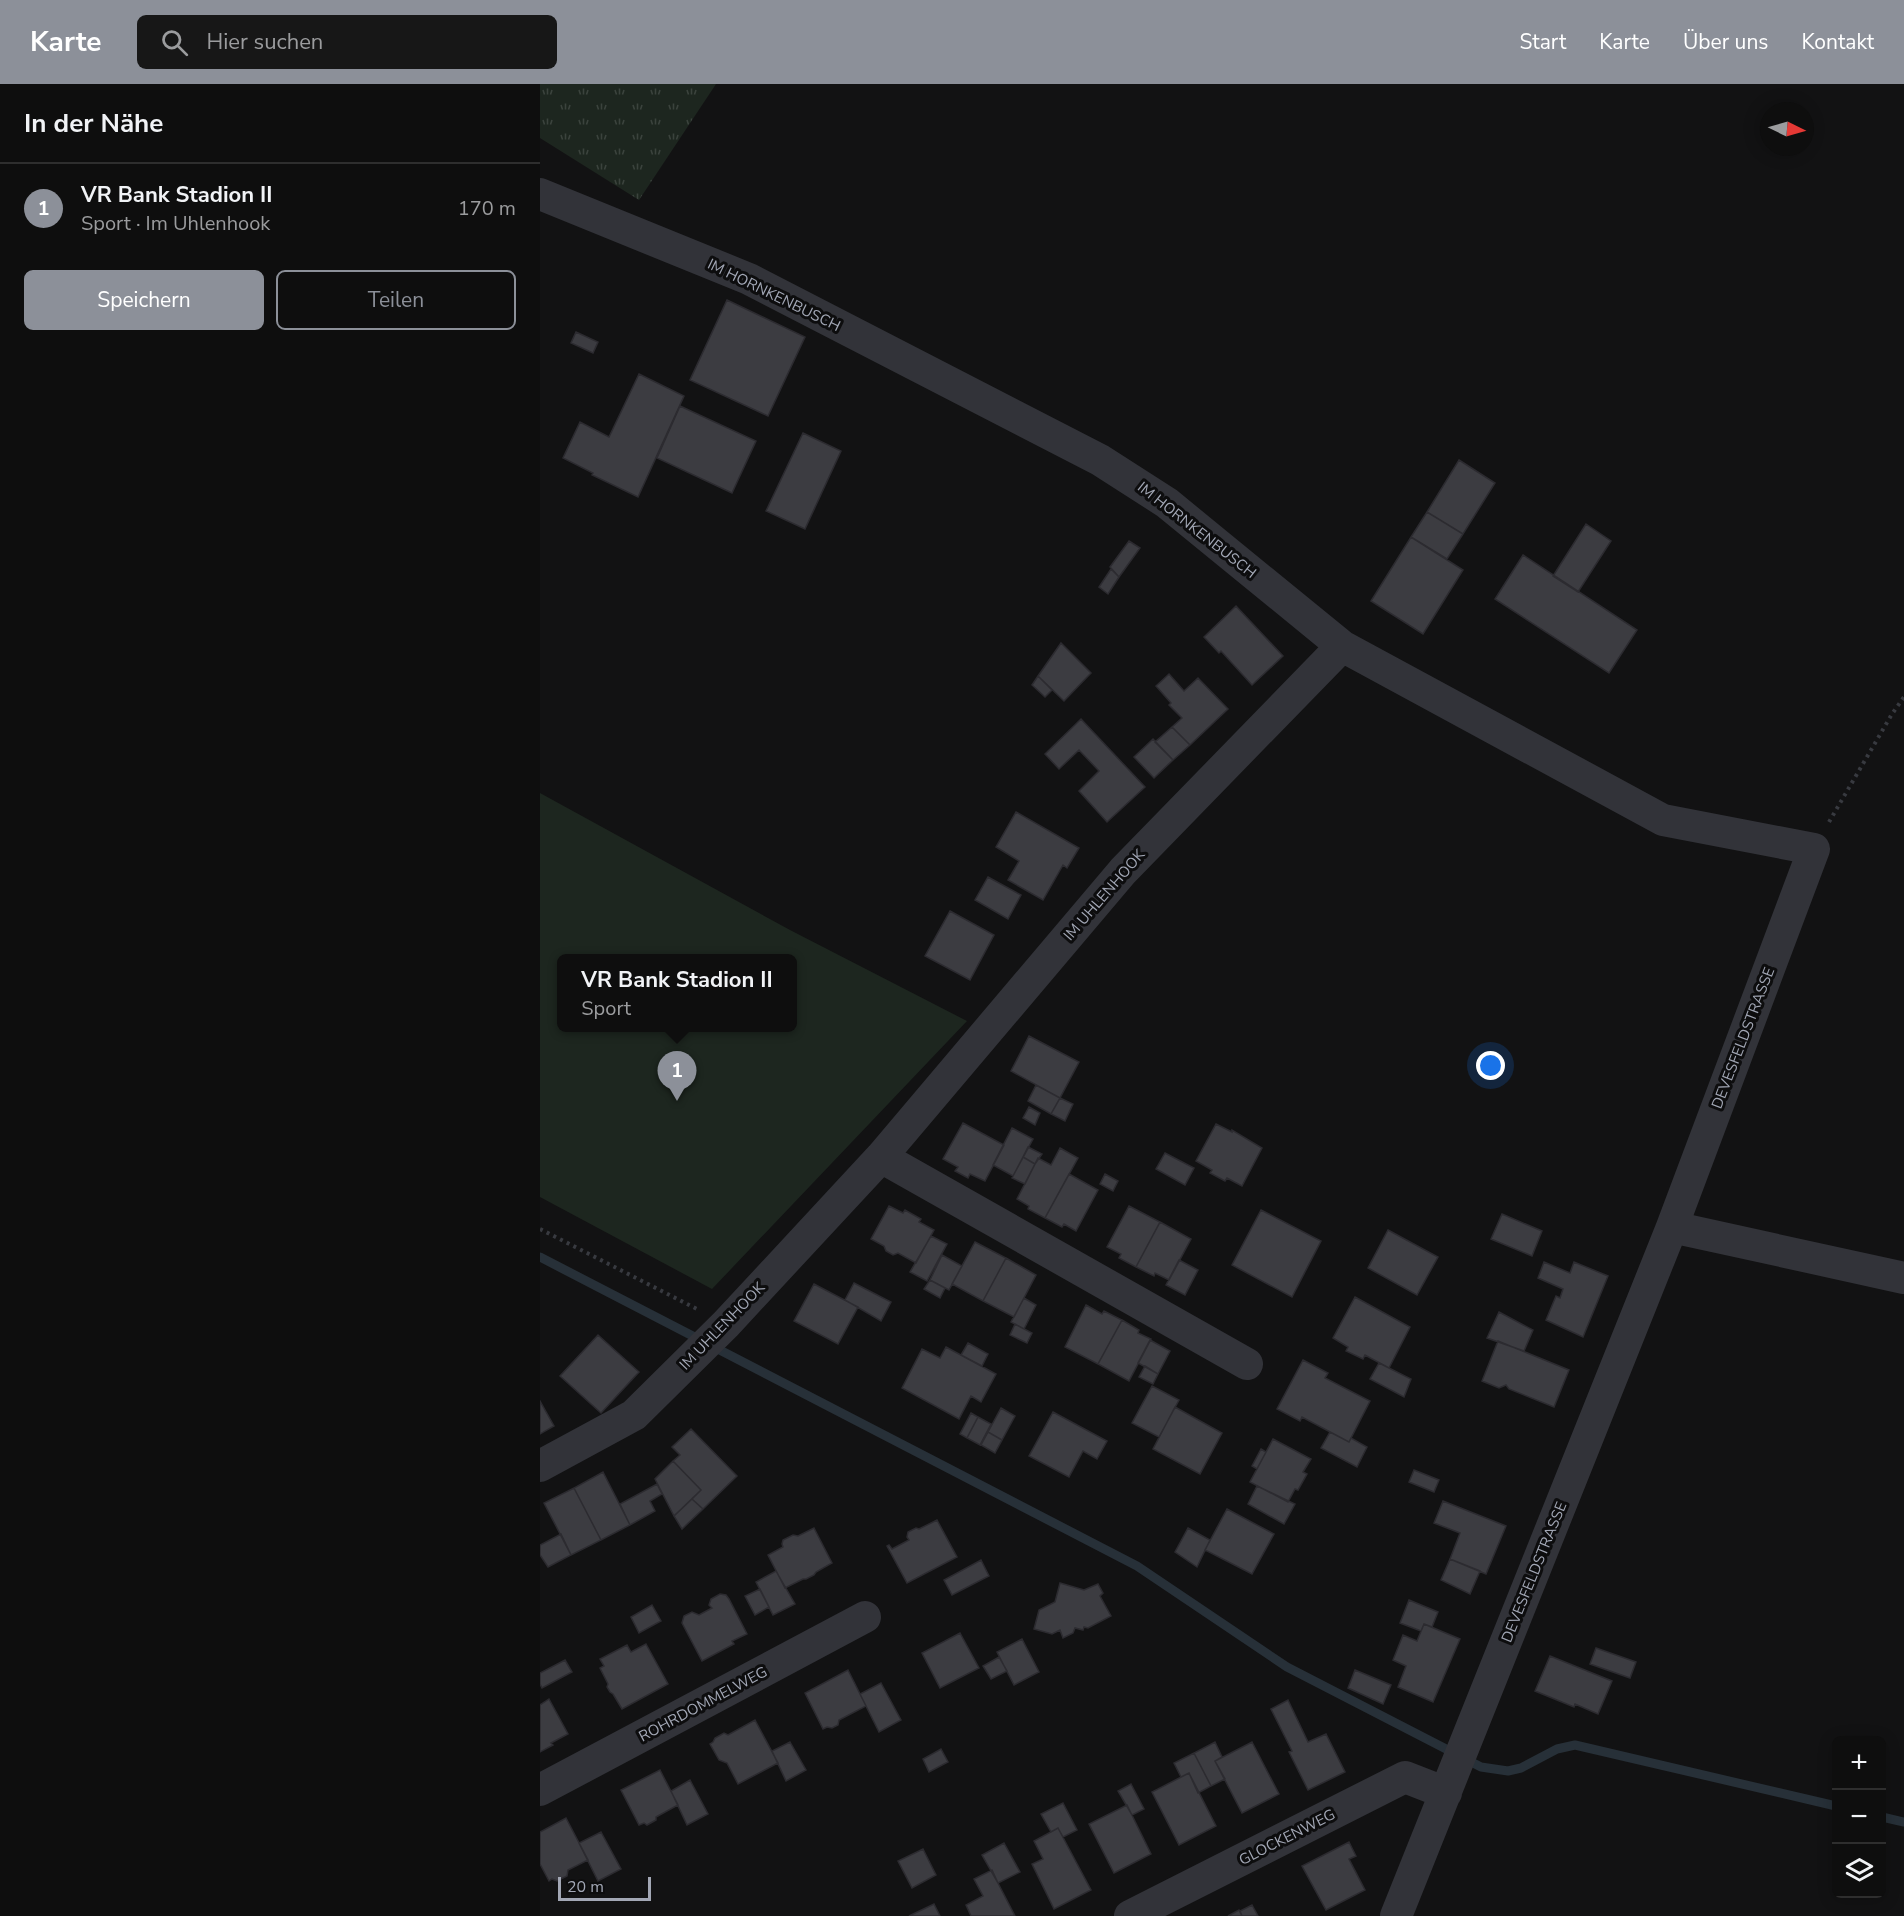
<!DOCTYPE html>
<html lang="de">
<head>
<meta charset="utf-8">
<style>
	body { margin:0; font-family:"Nunito Sans",sans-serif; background:#171717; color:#f1f3f6 }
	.controls { position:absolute; right:18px; bottom:18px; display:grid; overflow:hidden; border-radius:9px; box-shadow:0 3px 15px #0003 }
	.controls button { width:54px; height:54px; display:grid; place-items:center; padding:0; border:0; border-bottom:2px solid #2e2e2e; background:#0e0e0e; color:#f1f3f6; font:30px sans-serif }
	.compass { position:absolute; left:1220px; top:18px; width:54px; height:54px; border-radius:50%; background:#0e0e0e; box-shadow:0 3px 15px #0003; rotate:95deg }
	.scale { position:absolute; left:18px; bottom:15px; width:93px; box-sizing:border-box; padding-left:6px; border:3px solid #a2a7b5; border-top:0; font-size:16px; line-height:21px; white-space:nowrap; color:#a2a7b5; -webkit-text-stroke:4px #0d0d0e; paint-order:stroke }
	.you { position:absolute; left:951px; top:982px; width:21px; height:21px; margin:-15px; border:4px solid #fff; border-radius:50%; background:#1a73e8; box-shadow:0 0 0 9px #1a73e833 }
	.badge { display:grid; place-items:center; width:39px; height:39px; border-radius:50%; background:#8c9099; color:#fff; font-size:20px; font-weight:700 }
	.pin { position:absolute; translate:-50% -50px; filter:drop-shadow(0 2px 3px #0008) }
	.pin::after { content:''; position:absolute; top:32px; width:21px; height:18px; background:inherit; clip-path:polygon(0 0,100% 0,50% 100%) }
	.popup { position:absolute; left:17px; top:870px; width:240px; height:78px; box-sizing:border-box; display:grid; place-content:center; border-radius:9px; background:#0e0e0e; filter:drop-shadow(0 2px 4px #0005); font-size:20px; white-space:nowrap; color:#9b9c9e }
	.popup b { font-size:22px; color:#f1f3f6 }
	.popup::after { content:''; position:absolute; left:50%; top:100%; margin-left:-12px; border:12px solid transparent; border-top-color:#0e0e0e }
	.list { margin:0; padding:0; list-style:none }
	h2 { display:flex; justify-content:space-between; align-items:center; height:78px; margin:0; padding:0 24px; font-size:26px }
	h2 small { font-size:20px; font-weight:400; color:#9b9c9e }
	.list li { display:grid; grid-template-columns:39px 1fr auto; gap:18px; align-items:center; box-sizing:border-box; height:90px; padding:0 24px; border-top:2px solid #2e2e2e }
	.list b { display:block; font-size:22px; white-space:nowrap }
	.list p { margin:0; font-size:20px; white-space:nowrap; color:#9b9c9e }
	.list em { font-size:20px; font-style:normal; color:#9b9c9e }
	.actions { display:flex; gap:12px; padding:18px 24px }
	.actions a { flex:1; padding:14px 0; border:2px solid #8c9099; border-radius:9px; text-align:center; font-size:21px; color:#8c9099 }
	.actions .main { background:#8c9099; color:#fff }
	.icon { flex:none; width:33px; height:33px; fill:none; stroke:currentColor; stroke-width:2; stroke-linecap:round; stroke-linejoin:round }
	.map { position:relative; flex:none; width:1364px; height:1832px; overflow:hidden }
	header { display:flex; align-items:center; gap:36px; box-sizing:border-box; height:84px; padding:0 30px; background:#8c9099; color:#fff }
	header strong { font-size:28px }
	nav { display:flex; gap:33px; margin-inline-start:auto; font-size:21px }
	.search { width:420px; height:54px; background:#171717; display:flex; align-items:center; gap:15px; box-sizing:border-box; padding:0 21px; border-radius:9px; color:#9b9c9e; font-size:22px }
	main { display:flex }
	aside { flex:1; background:#0e0e0e }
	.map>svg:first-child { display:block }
	.grass { fill:url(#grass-tufts) }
	.garden { fill:#1d261f; fill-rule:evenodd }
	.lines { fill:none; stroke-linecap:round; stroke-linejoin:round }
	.stream { stroke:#273038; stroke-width:9 }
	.building { fill:#3c3c41; stroke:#2c2b30; stroke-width:1.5 }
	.path { stroke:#383a40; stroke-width:4; stroke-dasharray:3 4.5; stroke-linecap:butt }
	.minor { stroke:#323339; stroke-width:32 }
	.labels { text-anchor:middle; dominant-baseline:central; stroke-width:6; stroke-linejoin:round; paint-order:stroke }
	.street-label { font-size:15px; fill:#a2a7b5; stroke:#0d0d0e }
</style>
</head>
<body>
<header>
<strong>Karte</strong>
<div class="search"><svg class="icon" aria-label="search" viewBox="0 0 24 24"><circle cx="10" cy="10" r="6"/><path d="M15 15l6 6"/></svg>Hier suchen</div>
<nav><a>Start</a><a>Karte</a><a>Über uns</a><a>Kontakt</a></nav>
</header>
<main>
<aside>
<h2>In der Nähe<small></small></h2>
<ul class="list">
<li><span class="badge">1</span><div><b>VR Bank Stadion II</b><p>Sport · Im Uhlenhook</p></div><em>170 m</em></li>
</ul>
<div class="actions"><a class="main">Speichern</a><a>Teilen</a></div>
</aside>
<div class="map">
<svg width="1364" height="1832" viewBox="0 0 1364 1832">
	<defs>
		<pattern id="grass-tufts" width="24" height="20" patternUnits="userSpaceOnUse" patternTransform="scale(1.5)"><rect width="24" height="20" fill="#1d261f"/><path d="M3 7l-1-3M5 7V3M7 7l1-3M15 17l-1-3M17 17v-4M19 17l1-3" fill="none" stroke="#3b433d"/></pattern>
	</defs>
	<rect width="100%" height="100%" fill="#121213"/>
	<path class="grass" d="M0 0H176L99 116 0 54Z"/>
	<path class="garden" d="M0 709 250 846 427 937 172 1205 0 1113ZM21 874H252V944H21Z"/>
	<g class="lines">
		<path class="stream" d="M0 1173 597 1482 747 1583 941 1683 968 1687 981 1684 1017 1665 1035 1661 1296 1722
			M1342 1733 1364 1738"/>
	</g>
	<path class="building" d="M187 216 265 253 228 332 150 296Z
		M36 248 58 258 53 269 31 259Z
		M99 290 144 312 98 413 52 391 53 389 23 374 40 338 69 353Z
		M140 322 216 357 192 409 117 374Z
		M263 349 301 367 265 445 226 427Z
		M919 376 955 399 923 450 887 428Z
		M887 428 923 450 907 475 871 453Z
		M1046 440 1071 457 1038 508 1013 492Z
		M871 453 923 486 883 550 831 517Z
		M589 457 600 464 579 493 570 483Z
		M983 471 1097 546 1069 589 955 515Z
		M571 485 579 493 568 510 559 503Z
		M696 522 743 572 712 601 681 567 679 569 664 553Z
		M521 559 551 589 524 617 498 592Z
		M629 590 644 607 658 594 688 625 650 661 632 643 642 634 629 621 631 619 616 602Z
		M498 592 512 606 505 613 492 601Z
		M541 635 605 703 567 738 539 707 559 687 539 666 519 685 505 670Z
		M632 643 650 661 633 676 615 658Z
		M613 655 633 676 614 694 594 673Z
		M476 728 539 764 527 784 523 781 503 816 468 796 479 777 456 763Z
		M448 793 481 811 468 835 435 816Z
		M410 827 454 851 430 896 385 872Z
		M489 952 539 978 520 1014 471 987Z
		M496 1001 520 1014 511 1030 488 1017Z
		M520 1014 533 1020 525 1037 511 1030Z
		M489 1023 500 1029 495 1041 483 1034Z
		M423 1039 464 1061 445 1097 430 1090 428 1094 415 1087 418 1083 403 1075Z
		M676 1040 692 1048V1046L722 1064 702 1102 687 1094 685 1097 670 1089 672 1086 656 1077Z
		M472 1044 493 1055 473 1092 453 1081Z
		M488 1063 502 1070 495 1080 483 1073Z
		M520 1064 538 1074 505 1134 488 1125 489 1122 477 1115 498 1074 511 1081Z
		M625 1069 654 1084 645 1101 616 1085Z
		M483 1073 495 1080 485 1100 472 1094Z
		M529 1090 558 1106 536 1147 524 1140 522 1143 505 1134Z
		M565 1090 578 1097 573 1107 560 1100Z
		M349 1122 363 1129 365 1126 381 1135 379 1138 394 1146 376 1179 358 1169 353 1171 346 1167 344 1162 331 1155Z
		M589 1122 620 1138 596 1183 579 1174 581 1170 567 1163Z
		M721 1126 781 1157 752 1213 692 1181Z
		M962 1130 1002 1147 992 1172 951 1155Z
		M620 1138 651 1155 629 1196 615 1189 614 1192 596 1183Z
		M848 1146 898 1173 877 1211 828 1184Z
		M391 1152 407 1160 387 1197 370 1188Z
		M435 1158 466 1174 443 1217 412 1200Z
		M402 1171 422 1182 409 1206 390 1196Z
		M466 1174 496 1191 474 1233 443 1217Z
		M639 1176 658 1186 645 1211 626 1201Z
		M1004 1178 1030 1189 1034 1178 1068 1192 1043 1253 1006 1236 1016 1212 1020 1214 1023 1205 998 1194Z
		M390 1196 405 1204 400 1214 384 1205Z
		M314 1199 351 1218 341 1237 305 1216Z
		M274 1200 318 1223 298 1260 254 1237Z
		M815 1213 870 1243 849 1284 825 1271 823 1275 806 1267 808 1263 793 1254Z
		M484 1214 496 1221 484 1245 471 1238Z
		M546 1221 562 1230 564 1227 582 1236 558 1280 525 1263Z
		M959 1228 993 1246 984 1267 947 1254Z
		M582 1236 599 1246 598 1249 611 1255 589 1297 558 1280Z
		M475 1240 492 1249 487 1259 470 1251Z
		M58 1251 99 1288 61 1329 20 1292Z
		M610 1256 630 1267 618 1290 598 1279Z
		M958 1257 1029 1286 1014 1323 969 1305 966 1301 959 1304 942 1297Z
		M428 1259 448 1270 442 1282 421 1271Z
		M406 1263 456 1290 441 1318 431 1312 419 1335 362 1304 382 1265 400 1274Z
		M763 1276 788 1289 785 1294 830 1317 809 1358 762 1333 760 1337 737 1325Z
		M839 1279 871 1295 864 1313 830 1295Z
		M605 1282 618 1290 613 1300 599 1293Z
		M612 1302 639 1316 619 1353 592 1339Z
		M0 1317 14 1342 0 1350Z
		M635 1323 682 1349 660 1390 613 1365Z
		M461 1324 475 1332 462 1356 448 1348Z
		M513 1328 567 1357 557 1375 543 1367 529 1393 489 1372Z
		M431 1329 438 1333 427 1354 420 1350Z
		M438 1333 451 1340 440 1361 427 1354Z
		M151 1345 197 1392 163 1425 152 1415 161 1406 133 1377 140 1371 132 1363Z
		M448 1348 462 1356 455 1369 441 1361Z
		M790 1348 809 1358 811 1354 827 1363 817 1383 781 1364Z
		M733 1355 771 1375 763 1388 767 1390 758 1406 755 1405 748 1418 710 1398Z
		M721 1365 726 1368 717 1385 712 1382Z
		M133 1377 161 1406 134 1432 115 1395Z
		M874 1386 899 1396 894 1408 869 1398Z
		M63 1388 90 1441 61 1456 34 1404Z
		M117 1400 122 1410 110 1417 115 1427 90 1441 80 1420Z
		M717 1402 755 1420 744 1440 708 1420Z
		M34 1404 61 1456 31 1471 4 1419Z
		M152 1415 163 1425 142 1445 134 1432Z
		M903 1417 966 1442 946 1490 910 1475 920 1449 894 1439Z
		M687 1425 734 1450 712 1490 665 1466Z
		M397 1436 417 1473 367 1499 347 1462 349 1461 352 1465 369 1456 367 1453 368 1448 376 1444 379 1445Z
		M274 1444 292 1479 276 1488 274 1491 266 1495H263L245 1504 228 1471 243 1463 242 1460 243 1456 253 1451 258 1452Z
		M648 1444 670 1456 657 1483 635 1468Z
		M21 1450 31 1471 8 1483 0 1471V1461Z
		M910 1475 940 1487 930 1510 901 1496Z
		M441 1476 449 1492 412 1511 404 1496Z
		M236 1487 255 1520 233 1531 216 1498Z
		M520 1499 544 1506 558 1500 563 1509 560 1512 571 1532 548 1544 544 1543 543 1546 535 1544 533 1549 523 1554 520 1546 512 1550 494 1545 499 1526 515 1518Z
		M220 1505 229 1523 215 1531 205 1512Z
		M180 1510 186 1511 189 1515 207 1550 192 1557 194 1560 162 1577 142 1539 144 1532 152 1528 159 1531 172 1524 169 1521 171 1515Z
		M869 1516 898 1528 892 1543 884 1540 881 1547 860 1539Z
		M112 1521 121 1537 99 1549 91 1533Z
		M884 1540 920 1555 893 1618 858 1603 866 1582 853 1576 863 1551 877 1557Z
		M420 1549 439 1584 400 1604 382 1569Z
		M482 1555 499 1588 474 1601 457 1568Z
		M106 1560 128 1600 82 1625 73 1610 70 1608 67 1603 68 1600 60 1584 64 1582 60 1575 87 1561 91 1568Z
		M1056 1564 1096 1578 1090 1594 1050 1580Z
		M1010 1572 1072 1597 1058 1630 1035 1620 1034 1623 995 1607Z
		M459 1573 467 1587 451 1595 443 1582Z
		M25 1576 32 1588 2 1604 0 1600V1589Z
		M308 1586 326 1622 299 1636 298 1641 292 1644 287 1643 283 1645 265 1609Z
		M815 1586 851 1601 843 1620 808 1604Z
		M341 1599 361 1636 339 1648 320 1610Z
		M9 1615 28 1650 11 1659 13 1661 0 1668V1621Z
		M748 1616 768 1658 786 1650 805 1688 768 1706 749 1668 752 1667 731 1625Z
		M215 1636 238 1679 198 1700 187 1679 179 1676 170 1660 173 1658 175 1654 184 1649 188 1651Z
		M250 1658 266 1686 246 1697 232 1667Z
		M675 1658 682 1673 675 1677 685 1695 671 1702 654 1669Z
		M712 1658 739 1710 702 1729 675 1677Z
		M401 1665 408 1678 389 1688 383 1675Z
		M654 1669 671 1702 658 1709 649 1689 641 1693 634 1679Z
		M120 1686 138 1721 116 1733V1736L107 1741 104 1739 99 1741 81 1706Z
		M649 1689 676 1742 639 1761 612 1708Z
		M150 1696 168 1730 147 1741 131 1707Z
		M591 1700 604 1725 592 1731 578 1707Z
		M523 1719 537 1746 523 1753 518 1744 511 1748 501 1730Z
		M587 1721 611 1770 574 1789 549 1740Z
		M26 1734 48 1776 28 1786 27 1792 17 1797 12 1795 9 1797 0 1780V1748Z
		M518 1744 551 1806 514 1825 492 1780 503 1775 494 1757Z
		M61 1748 81 1785 58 1797 39 1759Z
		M809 1758 816 1772 809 1775 825 1806 786 1826 762 1782Z
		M464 1759 480 1788 458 1799 442 1771Z
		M383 1765 396 1791 372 1804 358 1777Z
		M452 1786 458 1799 475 1832H431L426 1821 443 1812 434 1795Z
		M394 1820 400 1832H369Z
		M712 1821 718 1832H702L700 1827Z
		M699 1826 702 1832H688Z"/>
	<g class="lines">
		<path class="path" d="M1289 738 1352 630 1364 613
			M0 1145 157 1225"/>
		<path class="minor" d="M0 110 209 195 560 376 627 419 802 562 1123 736 1274 765 1132 1143 856 1832
			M341 1073 707 1280
			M1132 1143 1364 1194
			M0 1382 94 1331 186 1240 341 1073 583 787 802 562
			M0 1706 325 1533
			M590 1832 865 1693 906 1709"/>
	</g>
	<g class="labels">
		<g class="street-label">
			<text transform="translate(234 211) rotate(26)">IM HORNKENBUSCH</text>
			<text transform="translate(657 446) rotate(38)">IM HORNKENBUSCH</text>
			<text transform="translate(564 811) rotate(-49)">IM UHLENHOOK</text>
			<text transform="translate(1203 954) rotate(-69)">DEVESFELDSTRASSE</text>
			<text transform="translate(182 1242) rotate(-46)">IM UHLENHOOK</text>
			<text transform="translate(994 1488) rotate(-68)">DEVESFELDSTRASSE</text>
			<text transform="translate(163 1620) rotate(-28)">ROHRDOMMELWEG</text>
			<text transform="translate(747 1753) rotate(-27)">GLOCKENWEG</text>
		</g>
	</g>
</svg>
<div class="controls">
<button>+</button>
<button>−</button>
<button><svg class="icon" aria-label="layers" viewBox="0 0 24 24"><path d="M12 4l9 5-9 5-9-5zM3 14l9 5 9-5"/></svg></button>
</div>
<svg class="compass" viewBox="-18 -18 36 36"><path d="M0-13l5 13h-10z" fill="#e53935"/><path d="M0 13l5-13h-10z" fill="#9b9c9e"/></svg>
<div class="scale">20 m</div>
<div class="you"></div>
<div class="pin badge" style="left:137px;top:1017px">1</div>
<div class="popup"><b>VR Bank Stadion II</b>Sport</div>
</div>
</main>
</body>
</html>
